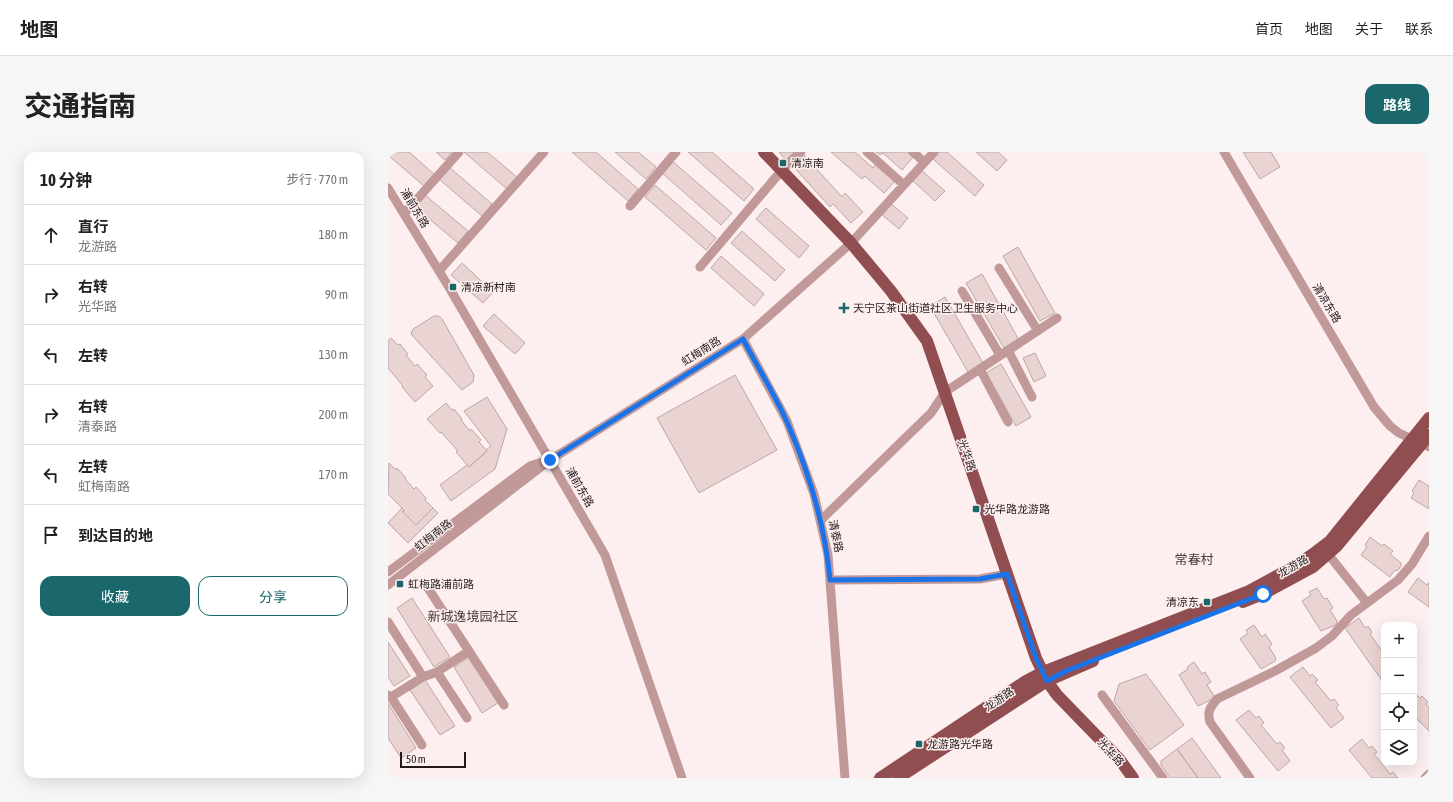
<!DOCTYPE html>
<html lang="zh">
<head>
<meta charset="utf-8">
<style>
	body { margin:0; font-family:"Asap Condensed","Noto Sans SC",sans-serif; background:#f6f6f6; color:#222 }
	.controls { position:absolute; right:12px; bottom:12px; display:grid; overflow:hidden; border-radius:8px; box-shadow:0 4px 16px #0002 }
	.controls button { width:36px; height:36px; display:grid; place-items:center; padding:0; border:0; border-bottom:1px solid #e0e0e0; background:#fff; color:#222; font:20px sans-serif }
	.scale { position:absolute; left:12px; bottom:10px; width:66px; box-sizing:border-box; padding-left:4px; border:2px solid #231b1b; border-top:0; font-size:11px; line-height:14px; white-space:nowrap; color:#231b1b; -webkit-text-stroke:3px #fdefef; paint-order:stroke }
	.stop { position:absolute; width:12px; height:12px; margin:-9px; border:3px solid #1a73e8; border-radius:50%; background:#fff }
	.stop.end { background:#1a73e8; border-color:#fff; box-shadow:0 1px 4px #0008 }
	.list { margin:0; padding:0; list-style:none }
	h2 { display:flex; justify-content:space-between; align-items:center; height:52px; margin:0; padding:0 16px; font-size:17px }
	h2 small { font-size:13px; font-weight:400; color:#767676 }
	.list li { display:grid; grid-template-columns:26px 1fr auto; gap:12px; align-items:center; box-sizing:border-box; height:60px; padding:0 16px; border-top:1px solid #e0e0e0 }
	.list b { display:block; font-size:15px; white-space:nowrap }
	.list p { margin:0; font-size:13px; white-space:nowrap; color:#767676 }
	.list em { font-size:13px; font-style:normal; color:#767676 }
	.actions { display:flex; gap:8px; padding:12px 16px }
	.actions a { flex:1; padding:9px 0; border:1px solid #1b686c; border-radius:12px; text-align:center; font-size:14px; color:#1b686c }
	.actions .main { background:#1b686c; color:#fff }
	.icon { flex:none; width:22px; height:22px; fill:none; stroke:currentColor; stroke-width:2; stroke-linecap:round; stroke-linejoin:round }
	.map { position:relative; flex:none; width:1041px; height:626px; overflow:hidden; border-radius:12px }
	header { display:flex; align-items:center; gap:24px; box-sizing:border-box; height:56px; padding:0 20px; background:#fff; border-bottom:1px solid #e0e0e0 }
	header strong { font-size:19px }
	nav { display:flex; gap:22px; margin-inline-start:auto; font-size:14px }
	.intro { display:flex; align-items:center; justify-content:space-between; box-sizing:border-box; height:96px; padding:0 24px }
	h1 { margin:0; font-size:28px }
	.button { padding:10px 18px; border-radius:12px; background:#1b686c; color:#fff; font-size:14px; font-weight:700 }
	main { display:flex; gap:24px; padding:0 24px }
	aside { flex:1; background:#fff; border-radius:12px; box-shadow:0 4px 16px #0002 }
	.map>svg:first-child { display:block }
	.building { fill:#ead3d3; stroke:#bca6a6 }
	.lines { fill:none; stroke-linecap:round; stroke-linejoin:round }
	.minor { stroke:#c19999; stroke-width:9 }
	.major { stroke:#914e50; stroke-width:12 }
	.route { stroke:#1a73e8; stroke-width:5 }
	.poi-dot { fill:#1b686c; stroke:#fdefef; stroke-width:1.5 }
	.labels { text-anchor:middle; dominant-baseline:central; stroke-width:3; stroke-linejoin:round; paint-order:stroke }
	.poi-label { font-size:11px; fill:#231b1b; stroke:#fdefef; text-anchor:start }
	.street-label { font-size:11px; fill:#231b1b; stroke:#fdefef }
	.quarter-label { font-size:13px; fill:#4b3a39; stroke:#fdefef }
</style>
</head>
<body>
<header>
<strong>地图</strong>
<nav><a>首页</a><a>地图</a><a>关于</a><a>联系</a></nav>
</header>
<div class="intro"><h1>交通指南</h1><a class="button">路线</a></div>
<main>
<aside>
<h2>10 分钟<small>步行 · 770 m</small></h2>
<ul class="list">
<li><svg class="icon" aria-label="ahead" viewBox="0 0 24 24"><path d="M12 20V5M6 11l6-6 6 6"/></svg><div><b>直行</b><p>龙游路</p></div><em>180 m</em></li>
<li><svg class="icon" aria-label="right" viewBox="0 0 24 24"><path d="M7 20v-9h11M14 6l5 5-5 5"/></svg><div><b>右转</b><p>光华路</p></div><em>90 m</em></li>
<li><svg class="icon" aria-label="left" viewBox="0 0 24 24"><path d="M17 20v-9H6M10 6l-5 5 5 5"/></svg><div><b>左转</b></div><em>130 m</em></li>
<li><svg class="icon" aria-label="right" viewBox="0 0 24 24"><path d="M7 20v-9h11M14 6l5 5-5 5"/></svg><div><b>右转</b><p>清泰路</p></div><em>200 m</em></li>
<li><svg class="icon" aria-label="left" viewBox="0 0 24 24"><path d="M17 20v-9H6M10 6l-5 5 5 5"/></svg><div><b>左转</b><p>虹梅南路</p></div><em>170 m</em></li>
<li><svg class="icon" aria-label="arrive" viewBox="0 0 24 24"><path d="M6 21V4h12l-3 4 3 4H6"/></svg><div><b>到达目的地</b></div></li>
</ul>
<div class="actions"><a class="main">收藏</a><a>分享</a></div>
</aside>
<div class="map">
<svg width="1041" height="626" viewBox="0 0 1041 626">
	<rect width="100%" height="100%" fill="#fdefef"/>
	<path class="building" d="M0 0H21L46 22 36 34 0 3Z
		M48 0H64L57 8Z
		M76 0H99L129 25 119 37Z
		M184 0H208L250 37 240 49Z
		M227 0H250L268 15 258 27Z
		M300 0H324L366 37 356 49Z
		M391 0H406L398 8Z
		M443 0H467L485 16 488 12 507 29 496 41 477 24 474 27Z
		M488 0H519L525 5 514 18 495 1 492 3Z
		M551 0H559L596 33 587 44 545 7Z
		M588 0H610L619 8 609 19Z
		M855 0H883L892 15 872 27Z
		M416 3 454 45 457 41 475 60 463 71 445 52 442 55 404 13Z
		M283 8 344 61 333 73 273 20Z
		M61 15 104 52 94 64 51 27Z
		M533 18 557 39 547 49 524 28Z
		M267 33 328 86 318 98 257 45Z
		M37 43 80 79 70 91 27 55Z
		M502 51 520 66 511 77 493 62Z
		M378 56 421 94 411 106 368 67Z
		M354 79 397 118 387 129 343 91Z
		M630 95 667 161 652 169 615 104Z
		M333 104 376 142 366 154 323 116Z
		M74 111 105 140 95 151 63 123Z
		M594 122 631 188 616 196 578 131Z
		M557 145 595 211 580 220 542 154Z
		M106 162 137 191 127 202 95 174Z
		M46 164H51L54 167 86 223 85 230 74 238 23 182 25 177Z
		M3 186 10 193 12 192 20 202 18 203 27 214 29 212 39 223 37 225 45 234 27 250 14 235 15 234 0 216V189Z
		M647 201 658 224 646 230 635 206Z
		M613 212 643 265 628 274 598 221Z
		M347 223 389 298 311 341 269 266Z
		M99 245 119 277 107 317 63 349 52 333 79 313 81 315 99 299 98 298 103 294 76 259Z
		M58 251 64 258 66 257 74 267 73 268 82 279 83 277 93 288 91 290 99 299 81 315 68 300 70 299 53 280 52 281 39 267Z
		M1 311 8 318 9 316 18 326 17 327 26 337 28 335 38 346 37 348 45 356 28 373 15 360 16 358 0 342Z
		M1031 328 1041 334V357L1023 346 1026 341 1024 339Z
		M14 356 16 358 15 360 28 373 45 356 50 361 20 391 0 371Z
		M982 385 994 394 996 392 1005 399 1002 402 1013 411V414L1010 418 1006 419 1002 425 973 403 979 395 977 393Z
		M1030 426 1039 433 1041 430V455L1020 440Z
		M929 436 936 447 939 446 945 456 942 458 949 469 948 473 933 479 914 449 923 443 921 440Z
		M24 446 62 505 46 515 9 456Z
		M971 466 977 476 980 474 984 480 982 482 996 502V529L995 530 957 476Z
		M866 473 874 485 877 482 884 492 881 495 888 506 887 509 873 517 852 487 860 481 858 478Z
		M0 490 22 524 6 534 0 525Z
		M81 505 110 551 94 561 66 515Z
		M806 510 814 522 817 520 823 530 819 533 826 544 825 547 810 554 791 523 800 517 799 515Z
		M915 515 922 524 924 522 930 528 927 530 943 549 946 547 951 553 948 556 956 566 943 576 902 525Z
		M758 522 796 573 762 598 726 549 731 532Z
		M37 528 67 574 52 583 22 538Z
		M1026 540 1032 546 1034 544 1040 550 1038 552 1041 555V579L1026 564Z
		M0 551 28 596 13 606 0 586Z
		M861 558 868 566 871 564 876 571 873 573 889 592 892 590 897 596 894 598 902 609 890 619 848 568Z
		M804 586 833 626H810L789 597Z
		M974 587 981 596 984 594 989 600 986 602 1002 622 1005 620 1010 626H984L961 598Z
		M789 597 810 626H782L773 613V609Z"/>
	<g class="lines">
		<path class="minor" d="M479 0 516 33
			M525 0 536 10
			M836 0 986 255 1002 274 1011 281 1041 295
			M0 36 62 137 217 403 294 626
			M242 54 288 0
			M16 62 71 0
			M312 115 394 18 413 0
			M611 116 650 179
			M51 119 156 0
			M574 139 612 203
			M355 187 399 269 426 342 440 403 457 626
			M620 198 644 245
			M592 217 620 270
			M432 369 543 261 557 240 669 166
			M940 402 979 451
			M0 420 142 314 157 309
			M442 428 592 427 619 422
			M0 433 162 308 355 187 463 91 546 0
			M38 433 116 553
			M0 470 35 525
			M49 520 79 566
			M0 543 3 545 34 593
			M714 543 775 626
			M3 545 35 525 49 520 81 499
			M862 626 822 570C819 559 822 556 829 547L887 519 928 496 944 484 963 463 1010 428 1024 412 1041 384
			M1037 626 1041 622"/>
		<path class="major" d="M376 0 463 91 503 139 539 189 648 506 659 529 669 543 732 608 745 626
			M855 450 875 442 925 415 949 394 1041 283
			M492 626 638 529 655 520 861 439 907 414 925 402 942 389 1041 266
			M510 626 659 529 705 509"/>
	</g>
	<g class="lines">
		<path class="route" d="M162 308 355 187C369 214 387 243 399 270 421 320 437 373 442 428L592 427 619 422 648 506 659 529 678 519 875 442"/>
	</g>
	<g class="poi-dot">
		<rect x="391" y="7" width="8" height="8" rx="2"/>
		<rect x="61" y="131" width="8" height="8" rx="2"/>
		<path d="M454 150h4v4h4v4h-4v4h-4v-4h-4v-4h4z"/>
		<rect x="584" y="353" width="8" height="8" rx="2"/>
		<rect x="8" y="428" width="8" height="8" rx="2"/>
		<rect x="815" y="446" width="8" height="8" rx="2"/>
		<rect x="527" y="588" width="8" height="8" rx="2"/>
	</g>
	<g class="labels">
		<g class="poi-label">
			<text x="403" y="11">清凉南</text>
			<text x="73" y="135">清凉新村南</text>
			<text x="465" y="156">天宁区茶山街道社区卫生服务中心</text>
			<text x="596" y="357">光华路龙游路</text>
			<text x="20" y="432">虹梅路浦前路</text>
			<text x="811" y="450" text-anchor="end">清凉东</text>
			<text x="539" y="592">龙游路光华路</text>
		</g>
		<g class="street-label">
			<text transform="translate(27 56) rotate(59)">浦前东路</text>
			<text transform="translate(939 151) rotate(59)">清凉东路</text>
			<text transform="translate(313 199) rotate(-32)">虹梅南路</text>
			<text transform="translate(579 303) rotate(71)">光华路</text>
			<text transform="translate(192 335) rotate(60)">浦前东路</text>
			<text transform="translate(45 383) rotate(-38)">虹梅南路</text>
			<text transform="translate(448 384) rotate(78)">清泰路</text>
			<text transform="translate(905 414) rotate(-30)">龙游路</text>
			<text transform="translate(611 547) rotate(-34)">龙游路</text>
			<text transform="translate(723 600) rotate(48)">光华路</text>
		</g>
		<g class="quarter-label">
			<text x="806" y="407">常春村</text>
			<text x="85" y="464">新城逸境园社区</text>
		</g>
	</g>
</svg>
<div class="controls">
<button>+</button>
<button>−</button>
<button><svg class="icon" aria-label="locate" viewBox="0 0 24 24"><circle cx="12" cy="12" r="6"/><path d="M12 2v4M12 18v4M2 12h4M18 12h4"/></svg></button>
<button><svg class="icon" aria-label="layers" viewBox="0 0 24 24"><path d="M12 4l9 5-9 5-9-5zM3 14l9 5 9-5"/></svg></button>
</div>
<div class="scale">50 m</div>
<div class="stop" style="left:875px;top:442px"></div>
<div class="stop end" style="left:162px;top:308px"></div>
</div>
</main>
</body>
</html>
